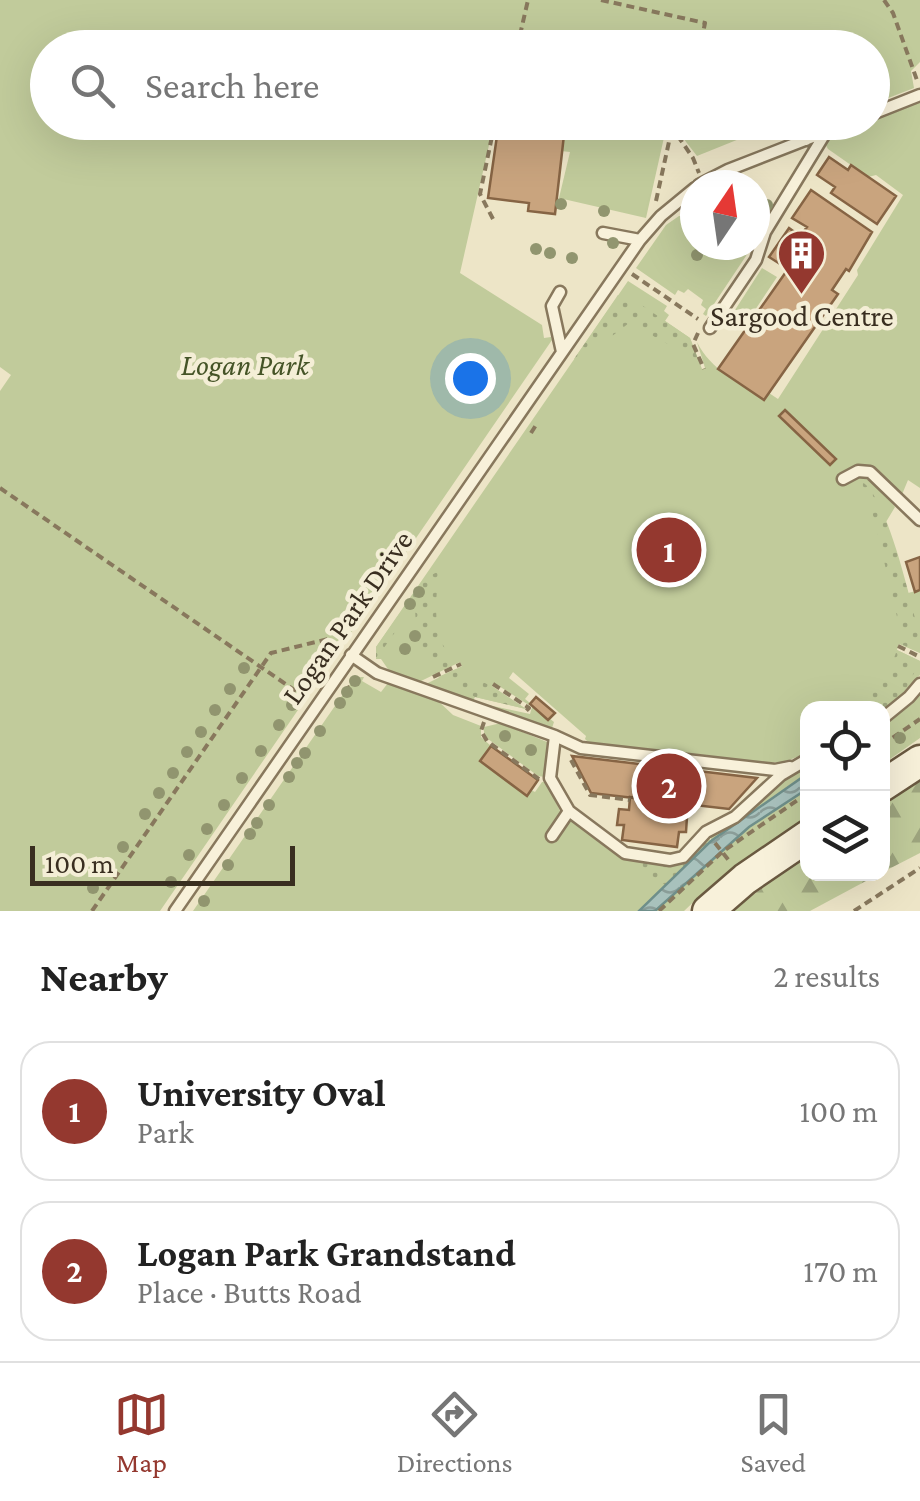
<!DOCTYPE html>
<html lang="en">
<head>
<meta charset="utf-8">
<style>
	body { margin:0; font-family:"Crimson Pro",serif; background:#f2f2f2; color:#222 }
	.controls { position:absolute; right:30px; bottom:30px; display:grid; overflow:hidden; border-radius:20px; box-shadow:0 10px 40px #0002 }
	.controls button { width:90px; height:90px; display:grid; place-items:center; padding:0; border:0; border-bottom:2px solid #e0e0e0; background:#fff; color:#222; font:50px sans-serif }
	.compass { position:absolute; left:680px; top:170px; width:90px; height:90px; border-radius:50%; background:#fff; box-shadow:0 10px 40px #0002; rotate:13deg }
	.scale { position:absolute; left:30px; bottom:25px; width:265px; box-sizing:border-box; padding-left:10px; border:5px solid #392e20; border-top:0; font-size:28px; line-height:35px; white-space:nowrap; color:#392e20; -webkit-text-stroke:8px #f4eed6; paint-order:stroke }
	.you { position:absolute; left:470px; top:378px; width:35px; height:35px; margin:-25px; border:8px solid #fff; border-radius:50%; background:#1a73e8; box-shadow:0 0 0 15px #1a73e833 }
	.badge { display:grid; place-items:center; width:65px; height:65px; border-radius:50%; background:#94382f; color:#fff; font-size:32px; font-weight:700 }
	.pin { position:absolute; translate:-50% -50%; border:5px solid #fff; box-shadow:0 2px 10px #0006 }
	.list { margin:0; padding:0; list-style:none }
	h2 { display:flex; justify-content:space-between; align-items:center; height:130px; margin:0; padding:0 40px; font-size:42px }
	h2 small { font-size:32px; font-weight:400; color:#767676 }
	.list li { display:grid; grid-template-columns:65px 1fr auto; gap:30px; align-items:center; box-sizing:border-box; height:140px; margin:0 20px 20px; padding:0 20px; border:2px solid #e0e0e0; border-radius:30px }
	.list b { display:block; font-size:38px; white-space:nowrap }
	.list p { margin:0; font-size:32px; white-space:nowrap; color:#767676 }
	.list em { font-size:32px; font-style:normal; color:#767676 }
	.icon { flex:none; width:55px; height:55px; fill:none; stroke:currentColor; stroke-width:2; stroke-linecap:round; stroke-linejoin:round }
	.map { position:relative; flex:none; width:920px; height:911px; overflow:hidden }
	.search { position:absolute; background:#fff; box-shadow:0 10px 40px #0002; left:30px; right:30px; top:30px; height:110px; display:flex; align-items:center; gap:25px; box-sizing:border-box; padding:0 35px; border-radius:55px; color:#767676; font-size:38px }
	.sheet { height:450px; background:#fff }
	nav { display:flex; justify-content:space-around; align-items:center; box-sizing:border-box; height:140px; border-top:2px solid #e0e0e0; background:#fff; font-size:28px; color:#767676 }
	nav a { display:grid; justify-items:center; gap:5px }
	nav .on { color:#94382f }
	.map>svg:first-child { display:block }
	.green { fill:#c1cb9b }
	.forest { fill:url(#forest-firs) }
	.garden { fill:url(#garden-dots) }
	.water { fill:url(#water-waves); stroke:#6f8f8a; stroke-width:2.5 }
	.building { fill:#c9a47e; stroke:#866444; stroke-width:2.5 }
	.lines { fill:none; stroke-linecap:round; stroke-linejoin:round }
	.lane-casing { stroke:#88785d; stroke-width:15 }
	.secondary-casing { stroke:#6a5940; stroke-width:35 }
	.path { stroke:#88785d; stroke-width:4; stroke-dasharray:8 5; stroke-linecap:butt }
	.lane { stroke:#f8f1da; stroke-width:10 }
	.secondary { stroke:#f8f1da; stroke-width:30 }
	.tree { fill:#91956f }
	.labels { text-anchor:middle; dominant-baseline:central; stroke-width:9; stroke-linejoin:round; paint-order:stroke }
	.poi-label { font-size:30px; fill:#392e20; stroke:#f4eed6 }
	.park-label { font-size:30px; font-style:italic; fill:#455427; stroke:#f4eed6 }
	.street-label { font-size:30px; fill:#392e20; stroke:#f4eed6 }
</style>
</head>
<body>
<div class="map">
<svg width="920" height="911" viewBox="0 0 920 911">
	<defs>
		<pattern id="forest-firs" width="22" height="20" patternUnits="userSpaceOnUse" patternTransform="scale(2.5)"><rect width="22" height="20" fill="#c1cb9b"/><path d="M5 1l3.5 6h-7zM16 11l3.5 6h-7z" fill="#9ea57e"/></pattern>
		<pattern id="garden-dots" width="8" height="8" patternUnits="userSpaceOnUse" patternTransform="scale(2.5)"><rect width="8" height="8" fill="#c1cb9b"/><path d="M2 2h.1M6 6h.1" fill="none" stroke="#9ea57e" stroke-width="1.8" stroke-linecap="round"/></pattern>
		<pattern id="water-waves" width="16" height="10" patternUnits="userSpaceOnUse" patternTransform="scale(2.5)"><rect width="16" height="10" fill="#a8c1bc"/><path d="M0 5q4-4 8 0t8 0" fill="none" stroke="#8a9d98"/></pattern>
	</defs>
	<rect width="100%" height="100%" fill="#ede5c7"/>
	<path class="green" d="M0 0H920V62L911 71 914 88 873 104 872 48H48V122L494 123 460 273 542 325 544 338 551 337 552 340 160 911H0V391L11 375 0 367Z
		M920 102V488L908 480 901 497C883 477 866 452 840 476L847 483C869 466 882 490 895 507L886 522 908 593 920 590V653L899 644 897 650 920 661V675L883 712 882 708H808L807 753 784 762 765 763 589 743 585 739 586 736 513 672 509 678 529 694 525 699 554 722 552 728 479 703 530 714 532 707 494 683 492 686 526 709 475 697 473 701 426 684 462 666 460 662 419 682 390 672 381 659H376V647L628 281 667 306 664 311 669 315 665 321 690 338 702 369 705 368 697 342C710 369 739 383 763 400L769 393 778 399 858 275 857 270 903 195 876 175 868 177 828 149 824 142 831 135 872 122 873 119Z
		M540 122 779 123 697 156 683 138 685 128 667 124 646 218 559 198 570 152 561 151 564 135 539 130Z
		M679 216H688L695 226V245H743L750 250 706 316 703 314 706 309 701 305 703 300 688 289 684 293 678 290 675 295 636 268 666 225Z
		M762 268 777 277 749 319 735 310Z
		M355 677H364L362 681 381 692 388 683 436 699 453 715 481 726V737L491 746 480 762 526 795 531 790 535 792 542 782H546L560 811 624 856 670 864 707 837 711 841V834L807 763V816L704 892 684 911H193Z
		M920 694V738L883 764 882 725 912 704Z
		M501 723 547 742 545 777 538 776 484 736V727Z"/>
	<path class="forest" d="M920 777V853L883 872V803Z
		M807 854 808 874H879L810 911H732Z"/>
	<path class="garden" d="M618 295H627L690 338 701 367 681 351 629 323 581 360 574 359Z
		M861 481C888 497 911 604 920 638V653L899 643 898 621 874 518Z
		M439 571C436 598 429 648 460 661L435 673C420 655 415 627 415 604L376 659V647L424 579Z
		M897 650 920 661 904 693 883 712 882 708H852L886 680Z
		M456 669 491 686 526 709 475 697 438 677Z
		M707 837 711 841 665 885 624 856 669 864Z"/>
	<path class="water" d="M807 774V789L749 827 655 911H639L711 841Z"/>
	<path class="building" d="M499 122 523 126 524 122H540L539 130 564 135 555 214 528 211 529 203 488 198Z
		M829 157 848 170 851 165 896 196 877 224 831 193 835 187 817 175Z
		M811 190 872 232 849 271 846 269 832 290 838 294 764 400 718 369 788 269 769 257 789 228 800 236 807 227 792 218Z
		M785 410 836 459 830 465 779 416Z
		M920 557V590L915 592 906 562Z
		M536 697 555 713 548 720 530 704Z
		M491 746 538 780 527 796 480 761Z
		M572 756 757 778 729 809 591 793Z
		M630 797 680 803 679 817H687L686 832H679L677 847 622 840 624 825H617L619 809 629 810Z"/>
	<g class="lines">
		<defs>
			<path id="lane" d="M872 114 920 95
				M801 122 806 140
				M699 185 728 170 851 122
				M603 233 640 240
				M560 292 552 306 562 352
				M710 328 756 260 765 232 826 132
				M843 479 858 471 870 472 920 520
				M351 655 377 673 555 736 550 778 569 811 625 853 670 860 683 857 706 832 735 817 781 775 808 759
				M882 719 909 697 920 684
				M555 736 581 748 775 770 790 767
				M552 836 569 811
				M175 911 640 240 661 216 695 188"/>
			<path id="secondary" d="M882 786 920 761
				M708 911 745 879 808 836"/>
		</defs>
		<use href="#lane" class="lane-casing"/>
		<use href="#secondary" class="secondary-casing"/>
		<path class="path" d="M601 0 705 23 700 48
			M884 0 893 13 918 83
			M517 48 528 0
			M683 122 680 139 693 158 699 173
			M656 201 672 128 682 130
			M493 219 480 194 495 122
			M632 274 698 319
			M698 333 693 344 704 369
			M531 433 536 425
			M0 488 306 698
			M898 646 920 657
			M433 677 461 664
			M493 684 529 708 526 711
			M347 686 352 695
			M484 722 481 731 487 741 539 779
			M882 745 920 719
			M571 760 590 795 630 800
			M715 843 731 863
			M92 911 271 653 328 639 339 646
			M659 911 722 852 808 793
			M854 911 920 868"/>
		<use href="#lane" class="lane"/>
		<use href="#secondary" class="secondary"/>
	</g>
	<g class="tree">
		<circle cx="561" cy="204" r="6"/>
		<circle cx="767" cy="205" r="6"/>
		<circle cx="604" cy="211" r="6"/>
		<circle cx="613" cy="243" r="6"/>
		<circle cx="536" cy="249" r="6"/>
		<circle cx="550" cy="253" r="6"/>
		<circle cx="697" cy="255" r="6"/>
		<circle cx="572" cy="258" r="6"/>
		<circle cx="419" cy="592" r="6"/>
		<circle cx="410" cy="604" r="6"/>
		<circle cx="415" cy="636" r="6"/>
		<circle cx="405" cy="649" r="6"/>
		<circle cx="323" cy="660" r="6"/>
		<circle cx="244" cy="668" r="6"/>
		<circle cx="355" cy="681" r="6"/>
		<circle cx="309" cy="682" r="6"/>
		<circle cx="230" cy="689" r="6"/>
		<circle cx="347" cy="692" r="6"/>
		<circle cx="340" cy="703" r="6"/>
		<circle cx="292" cy="705" r="6"/>
		<circle cx="215" cy="710" r="6"/>
		<circle cx="279" cy="725" r="6"/>
		<circle cx="320" cy="731" r="6"/>
		<circle cx="201" cy="732" r="6"/>
		<circle cx="505" cy="736" r="6"/>
		<circle cx="900" cy="738" r="6"/>
		<circle cx="531" cy="750" r="6"/>
		<circle cx="261" cy="751" r="6"/>
		<circle cx="187" cy="752" r="6"/>
		<circle cx="305" cy="753" r="6"/>
		<circle cx="297" cy="763" r="6"/>
		<circle cx="173" cy="773" r="6"/>
		<circle cx="289" cy="777" r="6"/>
		<circle cx="242" cy="778" r="6"/>
		<circle cx="159" cy="793" r="6"/>
		<circle cx="224" cy="805" r="6"/>
		<circle cx="269" cy="805" r="6"/>
		<circle cx="145" cy="814" r="6"/>
		<circle cx="257" cy="823" r="6"/>
		<circle cx="207" cy="829" r="6"/>
		<circle cx="250" cy="834" r="6"/>
		<circle cx="123" cy="847" r="6"/>
		<circle cx="189" cy="855" r="6"/>
		<circle cx="228" cy="865" r="6"/>
		<circle cx="108" cy="868" r="6"/>
		<circle cx="171" cy="882" r="6"/>
		<circle cx="93" cy="888" r="6"/>
		<circle cx="204" cy="901" r="6"/>
	</g>
	<defs>
		<symbol id="building-pin" viewBox="-11 -11 22 30"><path d="M0 17L-7.5 6A9.5 9.5 0 1 1 7.5 6Z" fill="#94382f" stroke="#f4eed6"/><path d="M-4-6H4V6H1V3H-1V6H-4ZM-2.5-4.3h1.7v1.8h-1.7ZM.8-4.3h1.7v1.8H.8ZM-2.5-1h1.7V.8h-1.7ZM.8-1h1.7V.8H.8Z" fill="#fff"/></symbol>
	</defs>
	<g fill-rule="evenodd">
		<use href="#building-pin" x="774" y="226" width="55" height="75"/>
	</g>
	<g class="labels">
		<g class="poi-label">
			<text x="802" y="315">Sargood Centre</text>
		</g>
		<g class="park-label">
			<text x="245" y="364">Logan Park</text>
		</g>
		<g class="street-label">
			<text transform="translate(347 617) rotate(-55)">Logan Park Drive</text>
		</g>
	</g>
</svg>
<div class="controls">
<button><svg class="icon" aria-label="locate" viewBox="0 0 24 24"><circle cx="12" cy="12" r="6"/><path d="M12 2v4M12 18v4M2 12h4M18 12h4"/></svg></button>
<button><svg class="icon" aria-label="layers" viewBox="0 0 24 24"><path d="M12 4l9 5-9 5-9-5zM3 14l9 5 9-5"/></svg></button>
</div>
<svg class="compass" viewBox="-18 -18 36 36"><path d="M0-13l5 13h-10z" fill="#e53935"/><path d="M0 13l5-13h-10z" fill="#767676"/></svg>
<div class="scale">100 m</div>
<div class="you"></div>
<div class="pin badge" style="left:669px;top:550px">1</div>
<div class="pin badge" style="left:669px;top:786px">2</div>
<div class="search"><svg class="icon" aria-label="search" viewBox="0 0 24 24"><circle cx="10" cy="10" r="6"/><path d="M15 15l6 6"/></svg>Search here</div>
</div>
<section class="sheet">
<h2>Nearby<small>2 results</small></h2>
<ul class="list">
<li><span class="badge">1</span><div><b>University Oval</b><p>Park</p></div><em>100 m</em></li>
<li><span class="badge">2</span><div><b>Logan Park Grandstand</b><p>Place · Butts Road</p></div><em>170 m</em></li>
</ul>
</section>
<nav>
<a class="on"><svg class="icon" aria-label="map" viewBox="0 0 24 24"><path d="M3 6l6-2 6 2 6-2v14l-6 2-6-2-6 2zM9 4v14M15 6v14"/></svg>Map</a>
<a><svg class="icon" aria-label="directions" viewBox="0 0 24 24"><path d="M12 3l9 9-9 9-9-9zM9 14v-3h6M13 9l2 2-2 2"/></svg>Directions</a>
<a><svg class="icon" aria-label="saved" viewBox="0 0 24 24"><path d="M7 4h10v16l-5-4-5 4z"/></svg>Saved</a>
</nav>
</body>
</html>
